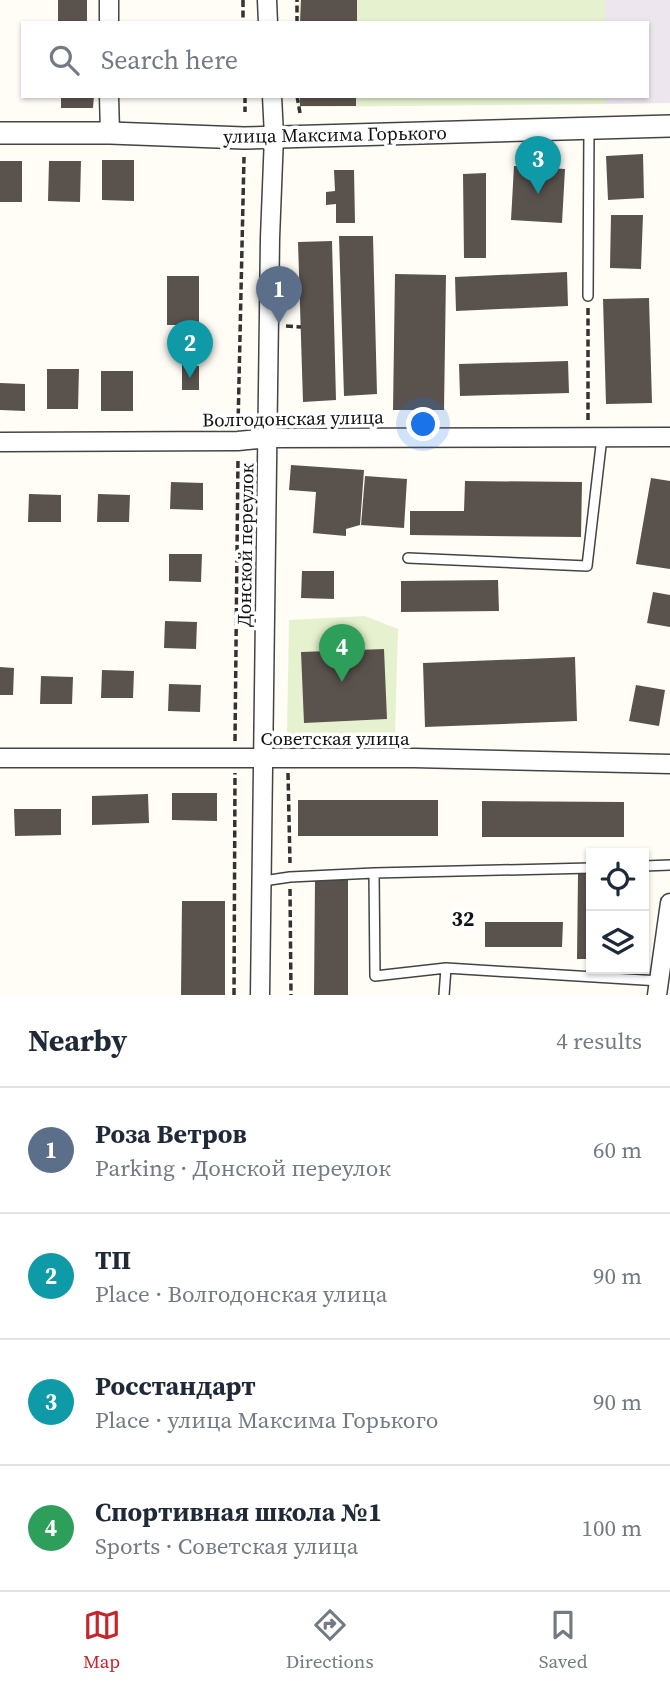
<!DOCTYPE html>
<html lang="en">
<head>
<meta charset="utf-8">
<style>
	body { margin:0; font-family:"Source Serif 4",serif; background:#f2f2f3; color:#1f2937 }
	.controls { position:absolute; right:21px; bottom:21px; display:grid; overflow:hidden; border-radius:0px; box-shadow:0 2px 5px #0004 }
	.controls button { width:63px; height:63px; display:grid; place-items:center; padding:0; border:0; border-bottom:2px solid #e0e1e3; background:#fff; color:#1f2937; font:35px sans-serif }
	.you { position:absolute; left:424px; top:425px; width:24px; height:24px; margin:-18px; border:5px solid #fff; border-radius:50%; background:#1a73e8; box-shadow:0 0 0 10px #1a73e833 }
	.badge { display:grid; place-items:center; width:46px; height:46px; border-radius:50%; background:#c4262e; color:#fff; font-size:23px; font-weight:700 }
	.pin { position:absolute; translate:-50% -58px; filter:drop-shadow(0 2px 4px #0008) }
	.pin::after { content:''; position:absolute; top:37px; width:24px; height:21px; background:inherit; clip-path:polygon(0 0,100% 0,50% 100%) }
	.list { margin:0; padding:0; list-style:none }
	h2 { display:flex; justify-content:space-between; align-items:center; height:91px; margin:0; padding:0 28px; font-size:30px }
	h2 small { font-size:23px; font-weight:400; color:#747a83 }
	.list li { display:grid; grid-template-columns:46px 1fr auto; gap:21px; align-items:center; box-sizing:border-box; height:126px; padding:0 28px; border-top:2px solid #e0e1e3 }
	.list b { display:block; font-size:26px; white-space:nowrap }
	.list p { margin:0; font-size:23px; white-space:nowrap; color:#747a83 }
	.list em { font-size:23px; font-style:normal; color:#747a83 }
	.icon { flex:none; width:38px; height:38px; fill:none; stroke:currentColor; stroke-width:2; stroke-linecap:round; stroke-linejoin:round }
	.map { position:relative; flex:none; width:670px; height:995px; overflow:hidden }
	.search { position:absolute; background:#fff; box-shadow:0 2px 5px #0004; left:21px; right:21px; top:21px; height:77px; display:flex; align-items:center; gap:18px; box-sizing:border-box; padding:0 24px; border-radius:0px; color:#747a83; font-size:26px }
	.sheet { height:595px; background:#fff }
	nav { display:flex; justify-content:space-around; align-items:center; box-sizing:border-box; height:98px; border-top:2px solid #e0e1e3; background:#fff; font-size:19px; color:#747a83 }
	nav a { display:grid; justify-items:center; gap:4px }
	nav .on { color:#c4262e }
	.map>svg:first-child { display:block }
	.industrial { fill:#eee6ef }
	.pitch { fill:#e6f2cf }
	.building { fill:#5a524d }
	.lines { fill:none; stroke-linecap:round; stroke-linejoin:round }
	.service-casing { stroke:#444; stroke-width:12 }
	.minor-casing { stroke:#444; stroke-width:21 }
	.tertiary-casing { stroke:#444; stroke-width:24 }
	.path { stroke:#333; stroke-width:3.5; stroke-dasharray:7 3.5; stroke-linecap:butt }
	.service { stroke:#fff; stroke-width:9 }
	.minor { stroke:#fff; stroke-width:18 }
	.tertiary { stroke:#fff; stroke-width:21 }
	.labels { text-anchor:middle; dominant-baseline:central; stroke-width:7; stroke-linejoin:round; paint-order:stroke }
	.street-label { font-size:19px; fill:#111; stroke:#fff }
	.neighbourhood-label { font-size:21px; font-weight:bold; fill:#111; stroke:#fff }
</style>
</head>
<body>
<div class="map">
<svg width="670" height="995" viewBox="0 0 670 995">
	<rect width="100%" height="100%" fill="#fffdf5"/>
	<path class="industrial" d="M605 0H670V103L605 104V96H647V23H605Z"/>
	<path class="pitch" d="M299 0H605V23H299Z
		M298 96H605V104L298 107Z
		M365 616 398 629 395 736H287L289 620Z"/>
	<path class="building" d="M58 0H87V23H58Z
		M301 0H357V23H300Z
		M61 96H94L93 108H61Z
		M300 96H356V106H300Z
		M643 154 644 198 608 200 606 156Z
		M102 160H134V201L102 200Z
		M0 161H22V202H0Z
		M49 161H81L80 202 48 201Z
		M514 166 565 169 562 223 511 220Z
		M334 170H354L355 223H336V204L326 205V192L335 191Z
		M486 173V258H464L463 174Z
		M611 215H643L641 269 610 268Z
		M339 236H373L377 394 344 396Z
		M332 241 336 400 303 402 298 242Z
		M567 272 568 306 456 311 455 277Z
		M395 274 446 275 444 410H393Z
		M167 276H199V325H167Z
		M649 298 652 403 606 404 603 299Z
		M568 361 569 393 460 396 459 364Z
		M182 365 199 366V390H182Z
		M47 369H79L78 409H47Z
		M101 371H133V411H101Z
		M0 383 25 384V411L0 410Z
		M291 465 364 470 360 525 346 529V536L313 533 316 492 289 490Z
		M365 476 407 479 404 528 361 525Z
		M651 478 670 481V569L636 564Z
		M465 481 582 482 581 537 410 535V511H464Z
		M171 482 203 483V510L170 509Z
		M29 494 61 495V522H28Z
		M98 494 130 495 129 522H97Z
		M169 554H202L201 582 169 581Z
		M302 571H334V599L301 598Z
		M498 580 499 611 401 612V581Z
		M653 592 670 595V627L647 623Z
		M165 621 197 622 196 649 164 648Z
		M384 649 387 719 304 723 301 652Z
		M575 657 577 721 425 727 423 663Z
		M0 667 14 668 13 695H0Z
		M102 670 134 671 133 698H101Z
		M41 676 73 677 72 704H40Z
		M169 684 201 685 200 712 168 711Z
		M636 685 665 690 659 726 629 721Z
		M172 793H217V821L172 820Z
		M148 794 149 823 92 825V796Z
		M298 800H438V836H298Z
		M482 801 624 802V837H482Z
		M14 809H61V835L15 836Z
		M578 874H591V959H577Z
		M315 879H348V995H314Z
		M182 901H225V995H181Z
		M485 922H563L562 947H485Z"/>
	<g class="lines">
		<defs>
			<path id="service" d="M588 296 589 129
				M408 558 587 566 602 437
				M644 866 670 865
				M374 873 375 976 446 968
				M263 881 290 877 374 873 591 868
				M444 995 446 968 660 981"/>
			<path id="minor" d="M109 0V23
				M267 0 268 23
				M109 96 110 133
				M0 442 238 441 268 438 670 437
				M0 758H414L670 764
				M260 995 270 238 274 136 272 96
				M657 995 670 903"/>
			<path id="tertiary" d="M0 133H110L244 138 670 126"/>
		</defs>
		<use href="#service" class="service-casing"/>
		<use href="#minor" class="minor-casing"/>
		<use href="#tertiary" class="tertiary-casing"/>
		<path class="path" d="M243 0V23
			M297 23V0
			M245 96V112
			M297 96 300 113
			M286 326 301 327
			M286 416 382 418
			M588 420V308
			M238 426 244 157
			M235 741 238 458
			M288 773 290 863
			M290 889 291 995
			M234 995 235 773"/>
		<use href="#service" class="service"/>
		<use href="#minor" class="minor"/>
		<use href="#tertiary" class="tertiary"/>
	</g>
	<g class="labels">
		<g class="street-label">
			<text transform="translate(335 134) rotate(-1)">улица Максима Горького</text>
			<text transform="translate(293 418) rotate(-1)">Волгодонская улица</text>
			<text transform="translate(245 545) rotate(-89)">Донской переулок</text>
			<text x="335" y="738">Советская улица</text>
		</g>
		<g class="neighbourhood-label">
			<text x="463" y="918">32</text>
		</g>
	</g>
</svg>
<div class="controls">
<button><svg class="icon" aria-label="locate" viewBox="0 0 24 24"><circle cx="12" cy="12" r="6"/><path d="M12 2v4M12 18v4M2 12h4M18 12h4"/></svg></button>
<button><svg class="icon" aria-label="layers" viewBox="0 0 24 24"><path d="M12 4l9 5-9 5-9-5zM3 14l9 5 9-5"/></svg></button>
</div>
<div class="you"></div>
<div class="pin badge" style="left:279px;top:324px;background:#5c6f8a">1</div>
<div class="pin badge" style="left:190px;top:378px;background:#0f9aa8">2</div>
<div class="pin badge" style="left:538px;top:194px;background:#0f9aa8">3</div>
<div class="pin badge" style="left:342px;top:682px;background:#2e9e5b">4</div>
<div class="search"><svg class="icon" aria-label="search" viewBox="0 0 24 24"><circle cx="10" cy="10" r="6"/><path d="M15 15l6 6"/></svg>Search here</div>
</div>
<section class="sheet">
<h2>Nearby<small>4 results</small></h2>
<ul class="list">
<li><span class="badge" style="background:#5c6f8a">1</span><div><b>Роза Ветров</b><p>Parking · Донской переулок</p></div><em>60 m</em></li>
<li><span class="badge" style="background:#0f9aa8">2</span><div><b>ТП</b><p>Place · Волгодонская улица</p></div><em>90 m</em></li>
<li><span class="badge" style="background:#0f9aa8">3</span><div><b>Росстандарт</b><p>Place · улица Максима Горького</p></div><em>90 m</em></li>
<li><span class="badge" style="background:#2e9e5b">4</span><div><b>Спортивная школа №1</b><p>Sports · Советская улица</p></div><em>100 m</em></li>
</ul>
</section>
<nav>
<a class="on"><svg class="icon" aria-label="map" viewBox="0 0 24 24"><path d="M3 6l6-2 6 2 6-2v14l-6 2-6-2-6 2zM9 4v14M15 6v14"/></svg>Map</a>
<a><svg class="icon" aria-label="directions" viewBox="0 0 24 24"><path d="M12 3l9 9-9 9-9-9zM9 14v-3h6M13 9l2 2-2 2"/></svg>Directions</a>
<a><svg class="icon" aria-label="saved" viewBox="0 0 24 24"><path d="M7 4h10v16l-5-4-5 4z"/></svg>Saved</a>
</nav>
</body>
</html>
